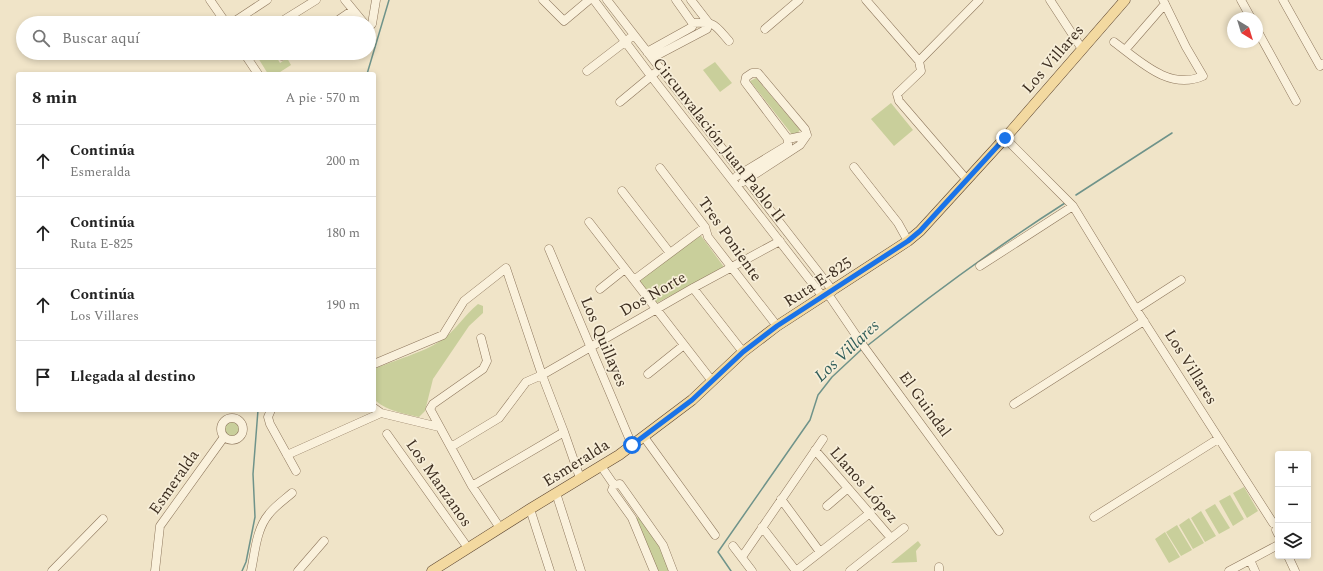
<!DOCTYPE html>
<html lang="es">
<head>
<meta charset="utf-8">
<style>
	body { margin:0; font-family:Spectral,serif; background:#f2f2f2; color:#222 }
	.controls { position:absolute; right:12px; bottom:12px; display:grid; overflow:hidden; border-radius:4px; box-shadow:0 2px 6px #0003 }
	.controls button { width:36px; height:36px; display:grid; place-items:center; padding:0; border:0; border-bottom:1px solid #e0e0e0; background:#fff; color:#222; font:20px sans-serif }
	.compass { position:absolute; left:1227px; top:12px; width:36px; height:36px; border-radius:50%; background:#fff; box-shadow:0 2px 6px #0003; rotate:142deg }
	.stop { position:absolute; width:12px; height:12px; margin:-9px; border:3px solid #1a73e8; border-radius:50%; background:#fff }
	.stop.end { background:#1a73e8; border-color:#fff; box-shadow:0 1px 4px #0008 }
	.list { margin:0; padding:0; list-style:none }
	h2 { display:flex; justify-content:space-between; align-items:center; height:52px; margin:0; padding:0 16px; font-size:17px }
	h2 small { font-size:13px; font-weight:400; color:#767676 }
	.list li { display:grid; grid-template-columns:26px 1fr auto; gap:12px; align-items:center; box-sizing:border-box; height:72px; padding:0 16px; border-top:1px solid #e0e0e0 }
	.list b { display:block; font-size:15px; white-space:nowrap }
	.list p { margin:0; font-size:13px; white-space:nowrap; color:#767676 }
	.list em { font-size:13px; font-style:normal; color:#767676 }
	.icon { flex:none; width:22px; height:22px; fill:none; stroke:currentColor; stroke-width:2; stroke-linecap:round; stroke-linejoin:round }
	.map { position:relative; flex:none; width:1323px; height:571px; overflow:hidden }
	.search { position:absolute; background:#fff; box-shadow:0 2px 6px #0003; left:16px; top:16px; width:360px; height:44px; display:flex; align-items:center; gap:10px; box-sizing:border-box; padding:0 14px; border-radius:22px; color:#767676; font-size:15px }
	.panel { position:absolute; background:#fff; box-shadow:0 2px 6px #0003; left:16px; top:72px; width:360px; height:340px; border-radius:4px }
	.map>svg:first-child { display:block }
	.green { fill:#c9cf9b }
	.lines { fill:none; stroke-linecap:round; stroke-linejoin:round }
	.stream { stroke:#6f938a; stroke-width:1.5 }
	.minor-casing { stroke:#8d765c; stroke-width:9 }
	.major-casing { stroke:#5b4430; stroke-width:11 }
	.minor { stroke:#faf1dc; stroke-width:8 }
	.major { stroke:#f3d9a0; stroke-width:10 }
	.route { stroke:#1a73e8; stroke-width:5 }
	.labels { text-anchor:middle; dominant-baseline:central; stroke-width:3.5; stroke-linejoin:round; paint-order:stroke }
	.street-label { font-size:16px; fill:#3d2e20; stroke:#f7eed8 }
	.water-label { font-size:17px; font-style:italic; fill:#2f5d5a; stroke:#f7eed8 }
</style>
</head>
<body>
<div class="map">
<svg width="1323" height="571" viewBox="0 0 1323 571">
	<rect width="100%" height="100%" fill="#f0e4c8"/>
	<path class="green" d="M255 53H274L280 63 287 58 291 65 277 74H268Z
		M715 62 732 83 720 92 703 70Z
		M756 78 800 130 794 137 750 81Z
		M891 103 913 130 894 146 871 119Z
		M699 233 724 267 655 304 636 279Z
		M478 304 483 306V313L469 326 433 379 425 411 419 417C405 414 384 410 374 399V369C392 361 425 352 440 341 455 332 464 315 478 304Z
		M223 429a9 9 0 1 1 18 0a9 9 0 1 1-18 0Z
		M1244 487 1258 511 1247 518 1233 493Z
		M1230 495 1244 519 1233 526 1219 501Z
		M1215 504 1230 528 1219 534 1205 510Z
		M1201 511 1216 536 1205 542 1191 518Z
		M640 515 662 547 672 571H656L636 519Z
		M1189 518 1204 543 1193 549 1179 525Z
		M1177 525 1192 550 1181 556 1166 532Z
		M1165 532 1180 557 1169 563 1155 539Z
		M918 541 921 545 916 551 917 562 891 563Z"/>
	<g class="lines">
		<path class="stream" d="M367 74 389 0
			M1076 195 1172 133
			M867 346C931 295 996 247 1065 203
			M242 571 246 562 255 517 253 474 258 410
			M731 571 718 552 810 420 818 395 832 377 862 349"/>
		<defs>
			<path id="minor" d="M210 0 226 23
				M345 0 364 23
				M543 0 564 21 589 0
				M594 0 651 76 823 297
				M607 0 833 291
				M866 0 919 61 921 71 897 94 899 101 967 180
				M1050 0 1082 49
				M1241 0 1251 18
				M1283 0 1320 66 1323 64
				M232 23 267 0
				M279 23 316 0
				M334 23 353 10
				M692 23C716 22 714 24 729 41
				M369 27 372 24 376 0
				M765 29 799 0
				M1257 30 1296 101
				M1114 42C1140 61 1169 91 1203 76L1186 47 1163 0
				M1125 50 1165 4
				M647 52 692 27 693 24 676 0
				M244 53 258 74
				M280 53 282 56 286 53
				M652 58 707 29 708 22 691 0
				M919 61 979 0
				M587 71 630 38
				M620 102 655 73
				M1005 138 1073 206 1136 309 1273 523
				M788 139 807 135
				M854 167 898 223 908 241
				M660 168 705 227 708 237 777 326
				M737 176 788 145V139L745 82 746 77 752 73H758L805 129 807 135 800 145 743 182
				M622 191 670 253
				M589 222 712 381
				M549 249 632 445
				M980 266 1073 206
				M634 280 705 227
				M693 288 743 352
				M600 289 625 269
				M828 294 862 344 999 531
				M1136 309 1181 280
				M481 338 487 361 483 369 433 404 430 409 472 486 500 528
				M374 364 443 335 464 301 506 268 542 375 564 432 580 478
				M648 374 684 345
				M1014 404 1144 321
				M374 408 381 413 439 427
				M271 410 268 417 270 424 296 471
				M221 429a11 11 0 1 1 22 0a11 11 0 1 1-22 0Z
				M387 434 468 548
				M644 437 715 535
				M451 447 499 418 526 382 542 375 693 288 780 241
				M815 450 891 538
				M287 455 381 413
				M601 466 614 485 612 490 632 518 654 571
				M614 485 620 484 663 545 673 571
				M472 486 564 432
				M556 493 581 571
				M781 499 820 552
				M827 506 848 488
				M530 509 550 571
				M1094 517 1218 439
				M762 527 796 571 870 513
				M1276 530 1278 534
				M733 546 752 571
				M1288 556 1295 571
				M742 557 823 439
				M1250 560 1255 571
				M939 567V571
				M52 571 103 519
				M155 571 160 526 224 437
				M251 571C255 553 256 529 269 514 275 506 284 500 292 493
				M298 571 324 541
				M850 571 904 528
				M1229 571 1278 545"/>
			<path id="major" d="M432 571 530 509 619 455 692 400 743 352 777 326 908 241 920 231 1005 138 1125 0"/>
		</defs>
		<use href="#minor" class="minor-casing"/>
		<use href="#major" class="major-casing"/>
		<use href="#minor" class="minor"/>
		<use href="#major" class="major"/>
	</g>
	<g class="lines">
		<path class="route" d="M632 445 692 400 743 352 777 326 908 241 920 231 1005 138"/>
	</g>
	<g class="labels">
		<g class="street-label">
			<text transform="translate(1053 59) rotate(-49)">Los Villares</text>
			<text transform="translate(719 140) rotate(52)">Circunvalación Juan Pablo II</text>
			<text transform="translate(730 239) rotate(55)">Tres Poniente</text>
			<text transform="translate(818 282) rotate(-33)">Ruta E-825</text>
			<text transform="translate(653 294) rotate(-30)">Dos Norte</text>
			<text transform="translate(604 342) rotate(67)">Los Quillayes</text>
			<text transform="translate(1191 367) rotate(58)">Los Villares</text>
			<text transform="translate(925 404) rotate(54)">El Guindal</text>
			<text transform="translate(576 463) rotate(-32)">Esmeralda</text>
			<text transform="translate(174 482) rotate(-55)">Esmeralda</text>
			<text transform="translate(439 483) rotate(55)">Los Manzanos</text>
			<text transform="translate(864 485) rotate(49)">Llanos López</text>
		</g>
		<g class="water-label">
			<text transform="translate(847 351) rotate(-43)">Los Villares</text>
		</g>
	</g>
</svg>
<div class="controls">
<button>+</button>
<button>−</button>
<button><svg class="icon" aria-label="layers" viewBox="0 0 24 24"><path d="M12 4l9 5-9 5-9-5zM3 14l9 5 9-5"/></svg></button>
</div>
<svg class="compass" viewBox="-18 -18 36 36"><path d="M0-13l5 13h-10z" fill="#e53935"/><path d="M0 13l5-13h-10z" fill="#767676"/></svg>
<div class="stop" style="left:632px;top:445px"></div>
<div class="stop end" style="left:1005px;top:138px"></div>
<div class="search"><svg class="icon" aria-label="search" viewBox="0 0 24 24"><circle cx="10" cy="10" r="6"/><path d="M15 15l6 6"/></svg>Buscar aquí</div>
<section class="panel">
<h2>8 min<small>A pie · 570 m</small></h2>
<ul class="list">
<li><svg class="icon" aria-label="ahead" viewBox="0 0 24 24"><path d="M12 20V5M6 11l6-6 6 6"/></svg><div><b>Continúa</b><p>Esmeralda</p></div><em>200 m</em></li>
<li><svg class="icon" aria-label="ahead" viewBox="0 0 24 24"><path d="M12 20V5M6 11l6-6 6 6"/></svg><div><b>Continúa</b><p>Ruta E-825</p></div><em>180 m</em></li>
<li><svg class="icon" aria-label="ahead" viewBox="0 0 24 24"><path d="M12 20V5M6 11l6-6 6 6"/></svg><div><b>Continúa</b><p>Los Villares</p></div><em>190 m</em></li>
<li><svg class="icon" aria-label="arrive" viewBox="0 0 24 24"><path d="M6 21V4h12l-3 4 3 4H6"/></svg><div><b>Llegada al destino</b></div></li>
</ul>
</section>
</div>
</body>
</html>
